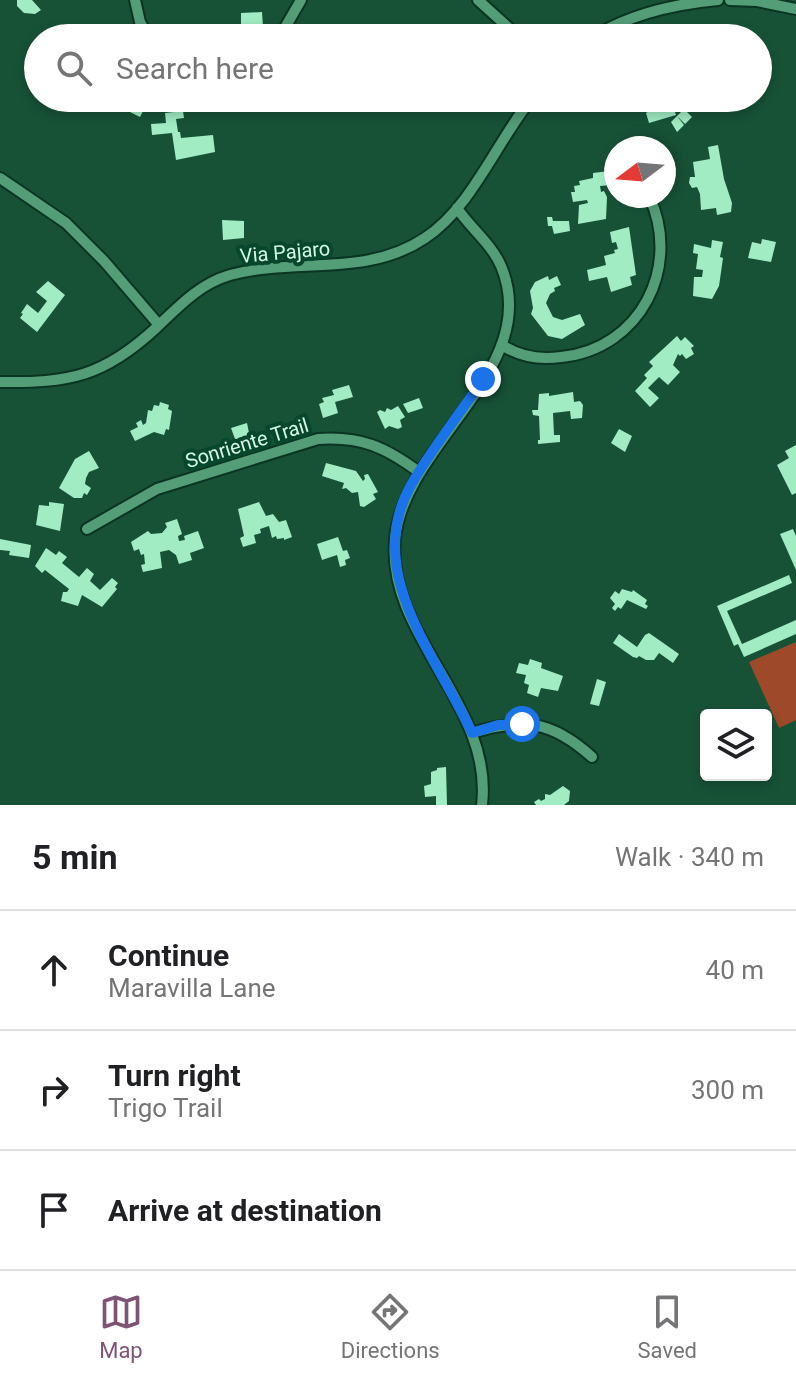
<!DOCTYPE html>
<html lang="en">
<head>
<meta charset="utf-8">
<style>
	body { margin:0; font-family:Roboto,sans-serif; background:#f2f2f2; color:#202124 }
	.controls { position:absolute; right:24px; bottom:24px; display:grid; overflow:hidden; border-radius:8px; box-shadow:0 4px 12px #0003 }
	.controls button { width:72px; height:72px; display:grid; place-items:center; padding:0; border:0; border-bottom:2px solid #e0e0e0; background:#fff; color:#202124; font:40px sans-serif }
	.compass { position:absolute; left:604px; top:136px; width:72px; height:72px; border-radius:50%; background:#fff; box-shadow:0 4px 12px #0003; rotate:254deg }
	.stop { position:absolute; width:24px; height:24px; margin:-18px; border:6px solid #1a73e8; border-radius:50%; background:#fff }
	.stop.end { background:#1a73e8; border-color:#fff; box-shadow:0 2px 8px #0008 }
	.list { margin:0; padding:0; list-style:none }
	h2 { display:flex; justify-content:space-between; align-items:center; height:104px; margin:0; padding:0 32px; font-size:34px }
	h2 small { font-size:26px; font-weight:400; color:#757577 }
	.list li { display:grid; grid-template-columns:52px 1fr auto; gap:24px; align-items:center; box-sizing:border-box; height:120px; padding:0 32px; border-top:2px solid #e0e0e0 }
	.list b { display:block; font-size:30px; white-space:nowrap }
	.list p { margin:0; font-size:26px; white-space:nowrap; color:#757577 }
	.list em { font-size:26px; font-style:normal; color:#757577 }
	.icon { flex:none; width:44px; height:44px; fill:none; stroke:currentColor; stroke-width:2; stroke-linecap:round; stroke-linejoin:round }
	.map { position:relative; flex:none; width:796px; height:805px; overflow:hidden }
	.search { position:absolute; background:#fff; box-shadow:0 4px 12px #0003; left:24px; right:24px; top:24px; height:88px; display:flex; align-items:center; gap:20px; box-sizing:border-box; padding:0 28px; border-radius:44px; color:#757577; font-size:30px }
	.sheet { height:464px; background:#fff }
	nav { display:flex; justify-content:space-around; align-items:center; box-sizing:border-box; height:112px; border-top:2px solid #e0e0e0; background:#fff; font-size:22px; color:#757577 }
	nav a { display:grid; justify-items:center; gap:4px }
	nav .on { color:#7f5373 }
	.map>svg:first-child { display:block }
	.pitch { fill:#9d492a }
	.building { fill:#a1ecc3 }
	.lines { fill:none; stroke-linecap:round; stroke-linejoin:round }
	.street-casing { stroke:#0b3422; stroke-width:14 }
	.street { stroke:#539d77; stroke-width:10 }
	.route { stroke:#1a73e8; stroke-width:10 }
	.labels { text-anchor:middle; dominant-baseline:central; stroke-width:8; stroke-linejoin:round; paint-order:stroke }
	.street-label { font-size:20px; fill:#d3f8e3; stroke:#07472d }
</style>
</head>
<body>
<div class="map">
<svg width="796" height="805" viewBox="0 0 796 805">
	<rect width="100%" height="100%" fill="#175237"/>
	<path class="pitch" d="M796 642V720L779 728 749 662Z"/>
	<path class="building" d="M17 0H32L41 10 35 14 24 13 17 6Z
		M262 12 263 27 241 28V13Z
		M137 98 148 101 140 117 130 112Z
		M672 103 676 115 649 123 646 113 649 111Z
		M684 109 692 117 685 124 677 116 684 125 677 132 671 122Z
		M183 111 184 118 176 119 178 132H180L181 138 213 135 215 152 176 160 172 133 152 135 151 124 166 123 165 113Z
		M718 145 724 179 732 203 731 212 717 215 716 208 701 210 700 194 697 187 692 188 689 183 690 177H695L693 162 710 159 708 147Z
		M609 171 611 185 600 186 601 192 604 191 607 197 606 219 578 224 579 205 588 203 587 200 573 202 571 192H575L574 186 580 185 579 181 593 178V173Z
		M547 217H552L553 221H569L570 231 554 234 552 226H548Z
		M222 220 244 221V238L223 240Z
		M629 227 636 275 630 277 632 285 611 292 607 277 589 281 587 270 606 265 604 256 615 253 614 250 618 249 616 242 612 243 610 232Z
		M762 239 776 242 771 262 748 258 752 242 761 244Z
		M712 240 723 242 720 257 723 258 719 286 712 299 693 296 694 277H702L703 270 696 269 698 254 693 253 694 244 711 248Z
		M548 276 549 280 557 276 561 285 554 288 555 291 550 294 546 303 553 317 562 320 580 314 585 325 562 339 548 336 531 314 533 308 530 291 535 282Z
		M48 281 65 295 37 332 20 318 23 314 21 313 27 304 38 313 47 301 36 292Z
		M677 336 681 341 685 337 694 346 691 348 694 354 686 359 682 354 680 356 678 354 673 365 680 372 668 385 659 377 648 388 659 398 650 407 635 391 647 378 644 375 653 366 649 362Z
		M349 385 353 397 335 402 338 413 323 418 319 404 324 402 322 398 334 395 332 390Z
		M573 392 574 402 580 401 583 405 582 418 571 419 570 411 553 413 554 435H560V442L538 444V440H540L539 416 533 415 532 410H538L539 394 549 393V396Z
		M419 398 423 408 408 413 403 404Z
		M160 402 169 405 168 409 172 411 169 430 166 429 164 435 154 432 135 441 130 431 138 427 136 423 141 420 143 425 146 423 148 410 152 411 154 405 159 406Z
		M398 406 405 417 400 420 402 427 398 429 389 426 385 429 377 412 380 410 385 412 387 408 391 410Z
		M247 423 251 443 238 447 231 428Z
		M619 429 632 436 625 452 611 443Z
		M796 445V493L792 495 777 465 789 458 785 451Z
		M89 451 99 468 89 472 86 478 85 484 91 488 87 495 84 493 82 498H74L59 488 75 459Z
		M326 463 356 471 363 481 365 479 364 475 368 474 378 492 373 494 376 499 364 507 360 506 358 492 352 493 346 488 342 489 344 483 322 476Z
		M49 502 64 504 60 531 36 525 39 505 49 506Z
		M259 502 266 516 273 514 279 522 286 520 292 537 284 540V538L277 539 276 536 272 538 269 526 260 529 261 533 254 535 256 543 243 547 240 538 244 536 238 509Z
		M177 519 182 534 178 536 179 541 185 540 184 536 198 531 204 548 190 553 192 560 179 564 176 555 169 550 160 552 162 568 143 572 141 565 145 564 144 554 141 555 139 549 134 551 131 542 148 531 151 534 162 533 167 527 165 523Z
		M793 529 796 536V570L780 534Z
		M338 537 343 551 347 550 350 558 345 560 346 565 340 567 337 555 322 560 317 544Z
		M0 539 31 545 29 558 9 555 10 551 0 550Z
		M46 548 56 555 59 551 67 557 62 563 79 577 87 568 94 574 90 581 100 590 112 578 118 583 115 587 117 589 102 607 82 595 78 606 61 601 63 592H67L69 589 45 570 42 573 35 566Z
		M789 575 792 583 727 611 742 644 796 620V634L744 657 738 644 734 646 717 606Z
		M622 589 632 592 633 590 647 600 645 604 648 606 646 609 627 600 621 609 618 607 615 611 612 608 615 604 610 598 615 591 619 594Z
		M649 633 679 654 673 663 659 653 654 660H646L639 656 637 658 633 657 613 643 619 634 637 647 645 635Z
		M530 659 542 663 541 668 563 676 558 691 541 688 538 697 527 693 529 685 524 683 526 675 516 673 519 663 528 665Z
		M597 679 606 682 599 706 590 704Z
		M446 767 447 805H436V796L425 797 424 786 431 784V772L437 770V768Z
		M563 786 570 791 569 801 564 805H536L534 802 539 799 541 801 545 799V794L550 795Z"/>
	<g class="lines">
		<defs>
			<path id="street" d="M135 0 140 22 149 38
				M478 0 520 38
				M730 0 757 1 796 9
				M279 38 301 0
				M592 38C629 14 675 4 718 0
				M0 178 66 223 104 261 159 325
				M457 208C471 229 491 243 501 266 544 368 404 443 395 539 386 636 494 705 482 805
				M502 345C520 357 540 360 561 357 641 349 682 266 649 196
				M0 382C69 383 103 377 156 328 178 307 199 284 230 275 295 257 366 278 425 238 472 207 497 141 532 98
				M87 529 157 489 318 439C361 436 385 447 419 472
				M472 733C524 717 552 721 592 757"/>
		</defs>
		<use href="#street" class="street-casing"/>
		<use href="#street" class="street"/>
	</g>
	<g class="lines">
		<path class="route" d="M483 379C460 414 432 448 411 485 362 572 437 656 472 733L498 725 522 724"/>
	</g>
	<g class="labels">
		<g class="street-label">
			<text transform="translate(285 252) rotate(-5)">Via Pajaro</text>
			<text transform="translate(247 443) rotate(-17)">Sonriente Trail</text>
		</g>
	</g>
</svg>
<div class="controls">
<button><svg class="icon" aria-label="layers" viewBox="0 0 24 24"><path d="M12 4l9 5-9 5-9-5zM3 14l9 5 9-5"/></svg></button>
</div>
<svg class="compass" viewBox="-18 -18 36 36"><path d="M0-13l5 13h-10z" fill="#e53935"/><path d="M0 13l5-13h-10z" fill="#757577"/></svg>
<div class="stop" style="left:522px;top:724px"></div>
<div class="stop end" style="left:483px;top:379px"></div>
<div class="search"><svg class="icon" aria-label="search" viewBox="0 0 24 24"><circle cx="10" cy="10" r="6"/><path d="M15 15l6 6"/></svg>Search here</div>
</div>
<section class="sheet">
<h2>5 min<small>Walk · 340 m</small></h2>
<ul class="list">
<li><svg class="icon" aria-label="ahead" viewBox="0 0 24 24"><path d="M12 20V5M6 11l6-6 6 6"/></svg><div><b>Continue</b><p>Maravilla Lane</p></div><em>40 m</em></li>
<li><svg class="icon" aria-label="right" viewBox="0 0 24 24"><path d="M7 20v-9h11M14 6l5 5-5 5"/></svg><div><b>Turn right</b><p>Trigo Trail</p></div><em>300 m</em></li>
<li><svg class="icon" aria-label="arrive" viewBox="0 0 24 24"><path d="M6 21V4h12l-3 4 3 4H6"/></svg><div><b>Arrive at destination</b></div></li>
</ul>
</section>
<nav>
<a class="on"><svg class="icon" aria-label="map" viewBox="0 0 24 24"><path d="M3 6l6-2 6 2 6-2v14l-6 2-6-2-6 2zM9 4v14M15 6v14"/></svg>Map</a>
<a><svg class="icon" aria-label="directions" viewBox="0 0 24 24"><path d="M12 3l9 9-9 9-9-9zM9 14v-3h6M13 9l2 2-2 2"/></svg>Directions</a>
<a><svg class="icon" aria-label="saved" viewBox="0 0 24 24"><path d="M7 4h10v16l-5-4-5 4z"/></svg>Saved</a>
</nav>
</body>
</html>
